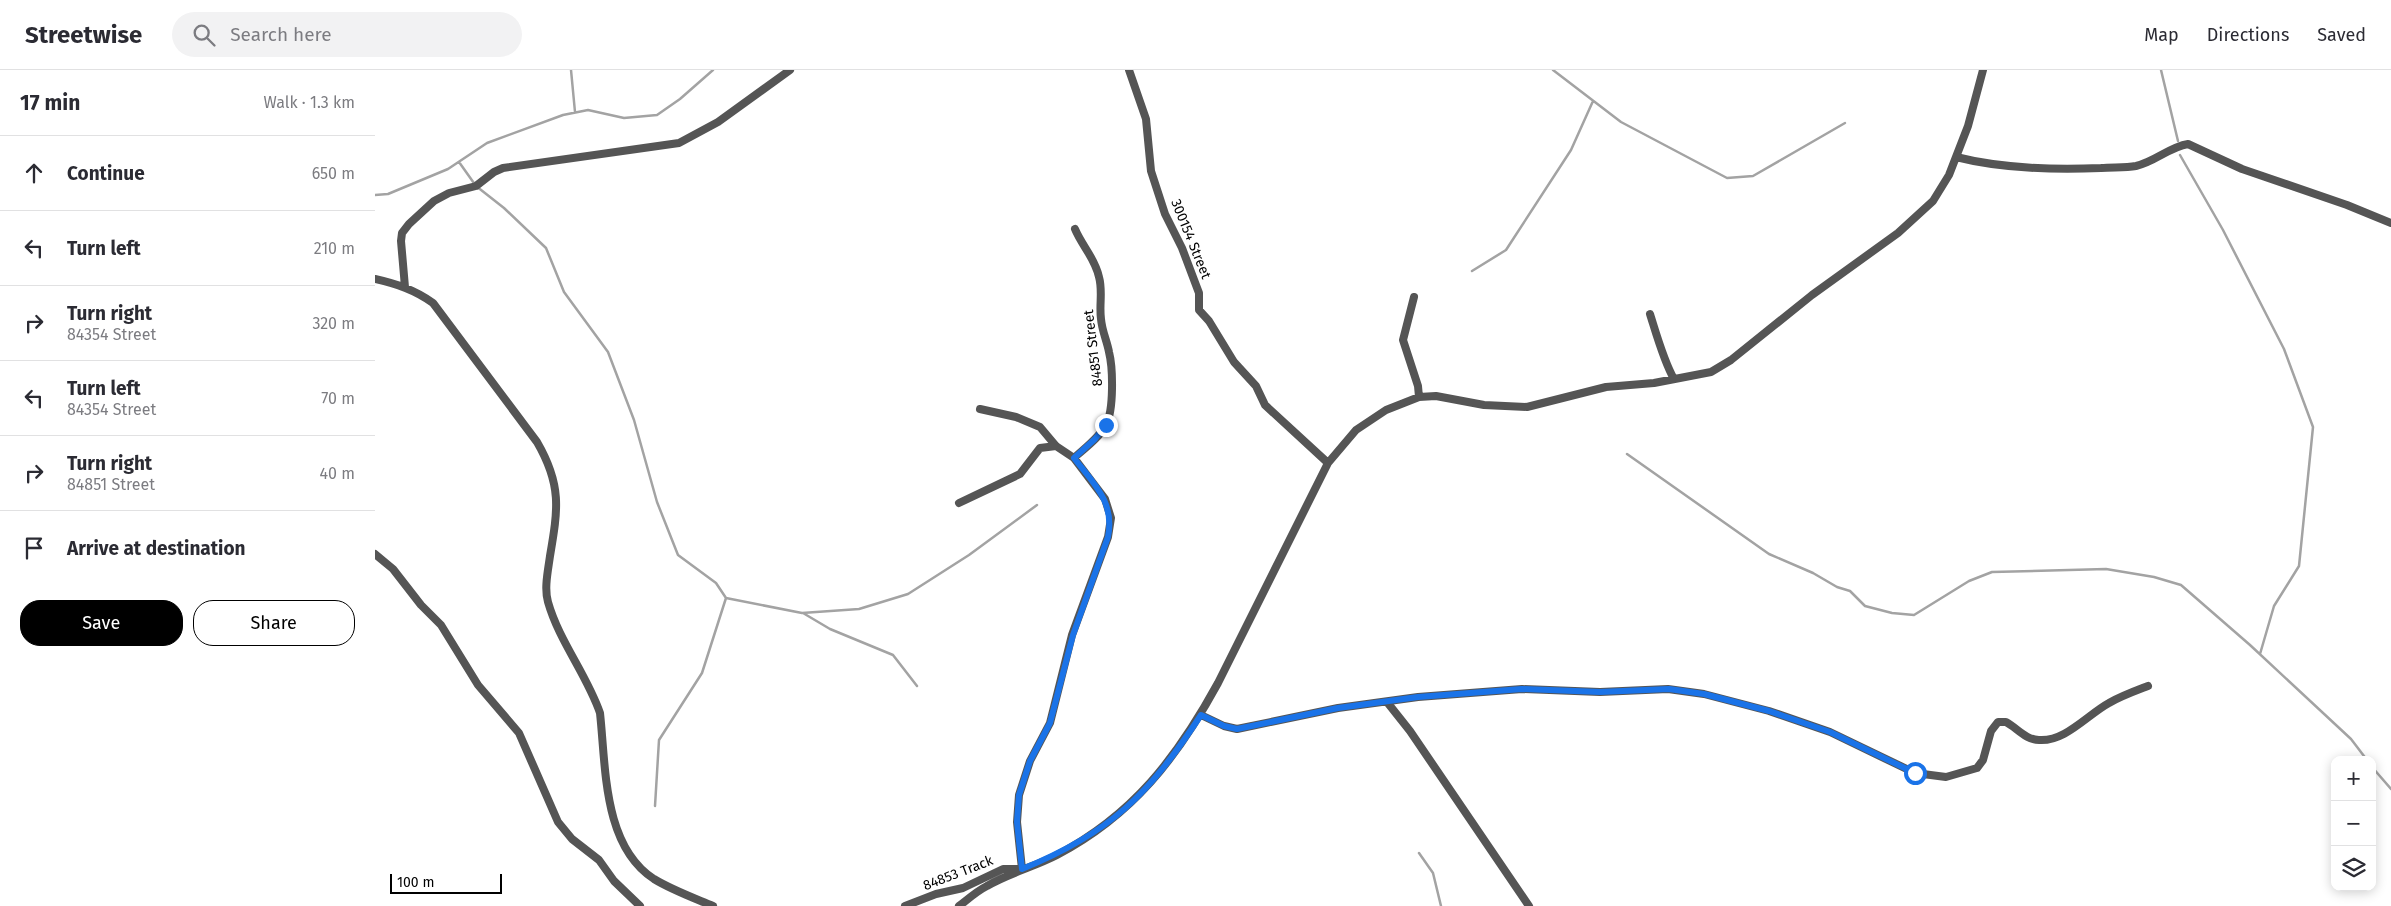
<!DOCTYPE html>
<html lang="en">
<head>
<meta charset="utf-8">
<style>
	body { margin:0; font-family:"Fira Sans",sans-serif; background:#f2f2f3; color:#2b2b33 }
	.controls { position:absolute; right:15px; bottom:15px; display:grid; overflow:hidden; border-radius:10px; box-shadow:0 2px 12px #0003 }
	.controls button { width:45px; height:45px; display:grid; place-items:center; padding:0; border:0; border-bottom:1px solid #e1e1e2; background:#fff; color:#2b2b33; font:25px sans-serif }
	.scale { position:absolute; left:15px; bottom:12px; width:112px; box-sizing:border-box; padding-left:5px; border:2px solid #000; border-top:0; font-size:14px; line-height:18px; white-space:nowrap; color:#000; -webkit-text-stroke:4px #fff; paint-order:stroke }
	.stop { position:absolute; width:15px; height:15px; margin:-11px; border:4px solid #1a73e8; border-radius:50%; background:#fff }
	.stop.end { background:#1a73e8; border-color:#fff; box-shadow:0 1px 5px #0008 }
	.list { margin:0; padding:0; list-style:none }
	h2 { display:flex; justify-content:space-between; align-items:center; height:65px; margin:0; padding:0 20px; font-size:21px }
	h2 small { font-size:16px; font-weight:400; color:#7c7c81 }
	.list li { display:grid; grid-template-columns:32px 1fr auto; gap:15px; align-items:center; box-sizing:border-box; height:75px; padding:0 20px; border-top:1px solid #e1e1e2 }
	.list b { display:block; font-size:19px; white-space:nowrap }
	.list p { margin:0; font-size:16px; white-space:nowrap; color:#7c7c81 }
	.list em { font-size:16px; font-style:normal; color:#7c7c81 }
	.actions { display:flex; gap:10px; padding:15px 20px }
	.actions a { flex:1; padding:11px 0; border:1px solid #000; border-radius:20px; text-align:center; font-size:18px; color:#000 }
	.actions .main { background:#000; color:#fff }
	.icon { flex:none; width:28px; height:28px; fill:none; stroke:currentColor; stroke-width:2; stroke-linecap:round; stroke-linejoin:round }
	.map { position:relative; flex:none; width:2016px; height:836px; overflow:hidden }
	header { display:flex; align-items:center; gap:30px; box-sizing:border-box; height:70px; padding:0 25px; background:#fff; border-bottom:1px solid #e1e1e2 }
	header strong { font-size:24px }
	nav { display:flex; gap:28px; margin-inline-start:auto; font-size:18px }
	.search { width:350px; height:45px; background:#f2f2f3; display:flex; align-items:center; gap:12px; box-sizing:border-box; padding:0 18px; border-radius:28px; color:#7c7c81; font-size:19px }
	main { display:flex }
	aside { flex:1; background:#fff }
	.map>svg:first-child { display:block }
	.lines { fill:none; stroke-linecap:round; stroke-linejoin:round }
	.stream { stroke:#a3a3a3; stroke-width:2.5 }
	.minor { stroke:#555; stroke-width:8 }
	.route { stroke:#1a73e8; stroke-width:6 }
	.labels { text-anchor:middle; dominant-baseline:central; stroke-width:4; stroke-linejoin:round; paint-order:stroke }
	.street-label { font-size:14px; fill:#000; stroke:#fff }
</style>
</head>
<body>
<header>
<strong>Streetwise</strong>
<div class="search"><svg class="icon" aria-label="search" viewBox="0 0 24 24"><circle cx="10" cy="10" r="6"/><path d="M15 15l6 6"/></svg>Search here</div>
<nav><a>Map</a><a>Directions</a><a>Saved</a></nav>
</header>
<main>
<aside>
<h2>17 min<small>Walk · 1.3 km</small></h2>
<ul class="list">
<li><svg class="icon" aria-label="ahead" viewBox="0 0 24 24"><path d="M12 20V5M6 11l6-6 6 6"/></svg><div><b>Continue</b></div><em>650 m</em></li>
<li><svg class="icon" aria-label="left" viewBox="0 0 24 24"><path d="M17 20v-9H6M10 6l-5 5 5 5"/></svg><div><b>Turn left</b></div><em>210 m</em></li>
<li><svg class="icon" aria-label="right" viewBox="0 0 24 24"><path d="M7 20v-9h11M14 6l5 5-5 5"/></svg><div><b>Turn right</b><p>84354 Street</p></div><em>320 m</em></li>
<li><svg class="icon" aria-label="left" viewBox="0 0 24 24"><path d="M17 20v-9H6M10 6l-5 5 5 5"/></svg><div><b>Turn left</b><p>84354 Street</p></div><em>70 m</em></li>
<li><svg class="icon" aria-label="right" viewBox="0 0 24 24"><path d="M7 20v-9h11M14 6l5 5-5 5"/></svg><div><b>Turn right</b><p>84851 Street</p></div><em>40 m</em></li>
<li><svg class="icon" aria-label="arrive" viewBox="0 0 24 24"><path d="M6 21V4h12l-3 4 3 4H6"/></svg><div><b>Arrive at destination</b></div></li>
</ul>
<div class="actions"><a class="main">Save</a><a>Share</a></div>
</aside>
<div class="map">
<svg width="2016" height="836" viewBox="0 0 2016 836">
	<rect width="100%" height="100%" fill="#fff"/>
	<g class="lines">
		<path class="stream" d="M196 0 200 42
			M1178 0 1246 52 1352 108 1378 106 1470 53
			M1786 0 1803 71
			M1805 85 1848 160 1909 279 1938 357 1924 496 1899 536 1885 584
			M84 92 101 116 129 138 171 178 189 222 233 282 259 350 282 432 303 485 341 513 351 528 327 603 284 670 280 736
			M0 125 13 124 73 99 112 73 188 45 213 40 249 48 282 45 305 29 338 0
			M1097 201 1131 180 1196 80 1218 31
			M1252 384 1394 484 1438 503 1462 517 1475 521 1490 536 1517 543 1539 545 1594 511 1617 502 1731 499 1779 507 1806 515 1875 575 1976 669 1992 690
			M351 528 427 543 484 539 533 524 594 485 662 435
			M428 543 455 559 518 585 542 616
			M1997 697 2016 719
			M1044 783 1058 803 1066 836"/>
		<path class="minor" d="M754 0 771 49 776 101 790 144 807 178 824 223V240L834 251 859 292 881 316 890 335 953 393
			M1581 87C1628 99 1678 100 1726 98 1738 97 1750 98 1761 96 1780 92 1794 77 1813 74L1867 99 1972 135 2016 153
			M0 209C22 214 40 220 58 233L162 372C187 415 183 439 175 486 173 501 169 518 173 532 184 571 212 605 225 643 231 698 228 776 279 809 297 820 319 828 338 836
			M30 217 26 171 27 163 34 154 59 131 74 123 101 116 119 102 128 98 304 73 343 52 415 0
			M1039 227 1028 270 1043 316 1044 327
			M1275 244C1281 263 1289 292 1299 309
			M605 339 641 347 665 357 681 376 699 388 730 429 736 448 733 467 697 565 675 653 655 691 644 725 642 752 647 799
			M699 388C710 378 724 368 731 355 739 340 738 298 734 282 732 271 727 261 726 249 724 235 728 221 724 207 720 188 707 176 700 159
			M584 433 645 404 665 378 681 376
			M0 484 18 499 46 535 66 555 103 615 144 663 183 752 197 769 224 790 239 811 265 836
			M1012 632 1035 661 1154 836
			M826 645 849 656 862 659 963 638 1043 627 1147 619 1225 622 1293 619 1329 624 1394 641 1455 662 1540 703 1571 707 1602 698 1608 690 1616 661 1623 652H1631C1642 658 1651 670 1664 670 1690 672 1712 645 1734 633 1746 626 1760 621 1773 616
			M530 836 561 824 588 818 628 799H645
			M584 836C593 829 602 821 612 816 634 803 659 797 682 785 758 745 802 688 843 613L953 393 981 360 1011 340 1044 327 1061 326 1109 335 1152 337 1231 317 1279 313 1336 302 1356 290 1437 225 1523 163 1558 131 1574 105 1593 56 1608 0"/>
	</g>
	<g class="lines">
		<path class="route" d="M731 355 720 369 699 388C719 414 740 432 733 467L698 565 675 653 655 691 644 725 642 752 647 799C736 763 774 724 826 645L849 656 862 659 963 638 1043 627 1147 619 1225 622 1294 619 1329 624 1394 641 1455 662 1540 703"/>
	</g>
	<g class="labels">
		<g class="street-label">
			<text transform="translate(816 169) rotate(68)">300154 Street</text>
			<text transform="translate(718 278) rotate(-97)">84851 Street</text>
			<text transform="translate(583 803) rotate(-21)">84853 Track</text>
		</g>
	</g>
</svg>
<div class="controls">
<button>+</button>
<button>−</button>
<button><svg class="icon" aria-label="layers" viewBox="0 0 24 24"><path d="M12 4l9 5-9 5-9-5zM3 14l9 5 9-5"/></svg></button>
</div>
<div class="scale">100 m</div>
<div class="stop" style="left:1540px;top:703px"></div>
<div class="stop end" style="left:731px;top:355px"></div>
</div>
</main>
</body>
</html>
